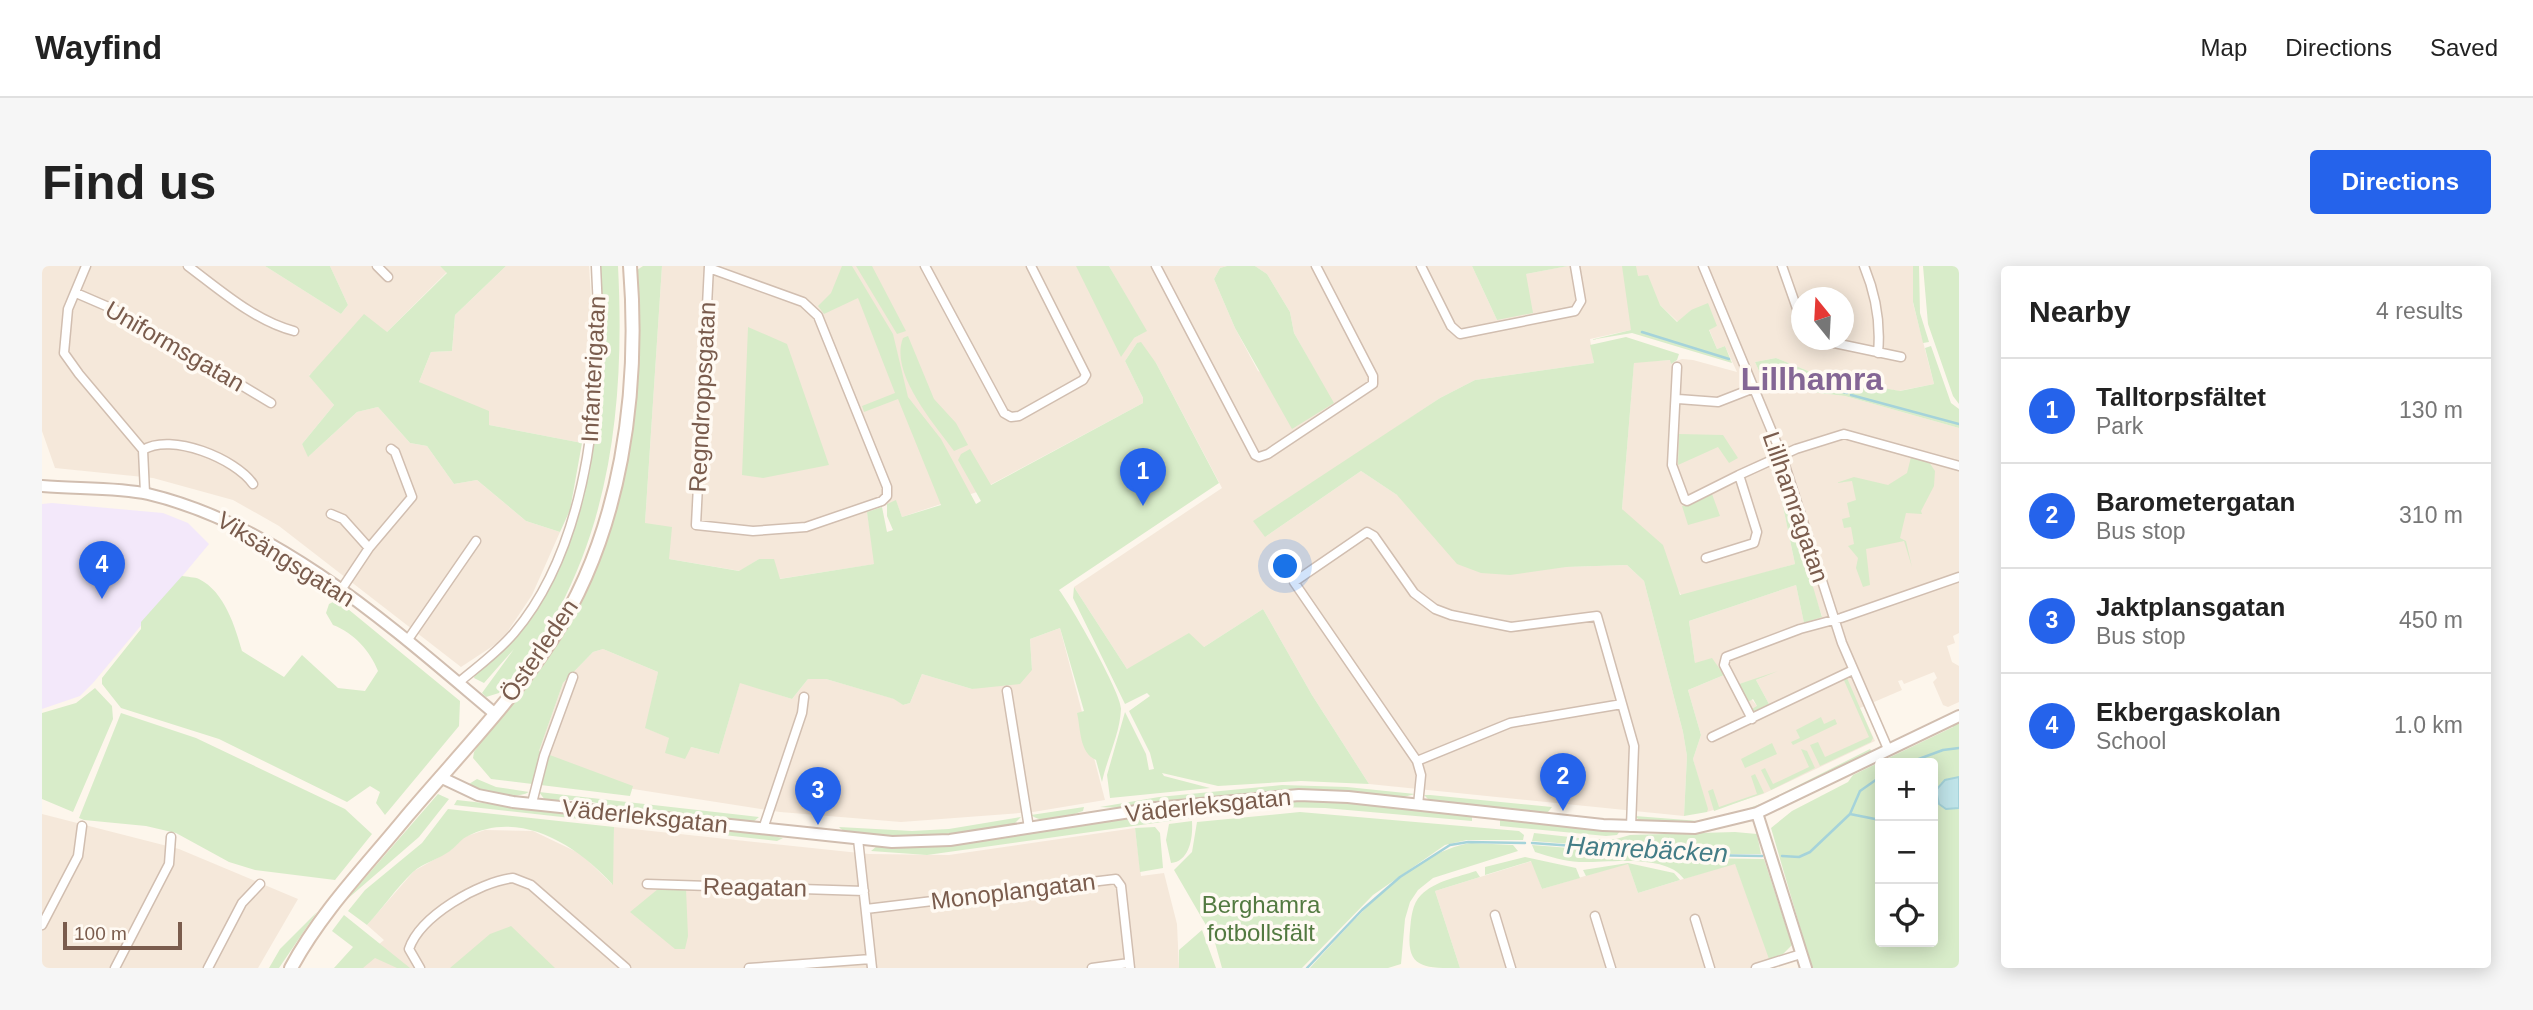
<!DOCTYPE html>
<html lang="en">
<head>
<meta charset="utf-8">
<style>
	body { margin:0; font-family:Arial,sans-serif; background:#f6f6f6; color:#222 }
	.controls { position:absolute; right:21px; bottom:21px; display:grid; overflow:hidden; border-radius:7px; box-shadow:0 4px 18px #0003 }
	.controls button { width:63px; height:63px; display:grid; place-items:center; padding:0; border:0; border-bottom:2px solid #e0e0e0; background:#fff; color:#222; font:35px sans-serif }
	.compass { position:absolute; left:1749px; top:21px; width:63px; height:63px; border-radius:50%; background:#fff; box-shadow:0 4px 18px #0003; rotate:342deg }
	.scale { position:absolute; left:21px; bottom:18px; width:119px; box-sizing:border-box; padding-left:7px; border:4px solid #7a5c4d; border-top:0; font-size:19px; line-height:24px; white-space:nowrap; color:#7a5c4d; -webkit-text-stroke:5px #fffaf3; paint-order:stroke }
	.you { position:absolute; left:1244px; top:301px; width:24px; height:24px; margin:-18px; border:5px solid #fff; border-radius:50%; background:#1a73e8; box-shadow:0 0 0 10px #1a73e833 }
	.badge { display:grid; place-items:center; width:46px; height:46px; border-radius:50%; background:#2563eb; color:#fff; font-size:23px; font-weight:700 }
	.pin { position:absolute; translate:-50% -58px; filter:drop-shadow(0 2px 4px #0008) }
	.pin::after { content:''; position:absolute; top:37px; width:24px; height:21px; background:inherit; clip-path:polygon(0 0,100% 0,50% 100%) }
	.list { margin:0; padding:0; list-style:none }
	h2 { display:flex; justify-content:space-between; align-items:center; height:91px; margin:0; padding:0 28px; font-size:30px }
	h2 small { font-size:23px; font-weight:400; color:#767676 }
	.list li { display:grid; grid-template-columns:46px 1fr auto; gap:21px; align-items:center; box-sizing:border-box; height:105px; padding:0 28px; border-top:2px solid #e0e0e0 }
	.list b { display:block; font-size:26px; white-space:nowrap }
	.list p { margin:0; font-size:23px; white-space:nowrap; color:#767676 }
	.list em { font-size:23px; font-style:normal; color:#767676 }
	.icon { flex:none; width:38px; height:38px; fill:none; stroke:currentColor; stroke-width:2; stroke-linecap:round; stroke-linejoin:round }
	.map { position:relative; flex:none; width:1917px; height:702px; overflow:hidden; border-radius:7px }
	header { display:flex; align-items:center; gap:42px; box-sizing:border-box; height:98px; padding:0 35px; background:#fff; border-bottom:2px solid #e0e0e0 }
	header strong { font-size:33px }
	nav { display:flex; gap:38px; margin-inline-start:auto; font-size:24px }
	.intro { display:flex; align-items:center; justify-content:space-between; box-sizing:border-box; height:168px; padding:0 42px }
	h1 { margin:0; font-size:49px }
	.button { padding:18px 32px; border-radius:7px; background:#2563eb; color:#fff; font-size:24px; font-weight:700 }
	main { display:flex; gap:42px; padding:0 42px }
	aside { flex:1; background:#fff; border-radius:7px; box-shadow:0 4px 18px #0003 }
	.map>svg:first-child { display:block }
	.residential { fill:#f5e8da; fill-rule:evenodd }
	.education { fill:#f3e8fa }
	.green { fill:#d8ecc9; fill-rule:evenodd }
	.water { fill:#bfe3e8; stroke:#a5d3da; stroke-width:2 }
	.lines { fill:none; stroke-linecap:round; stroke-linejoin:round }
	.stream { stroke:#a5d3da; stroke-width:2.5 }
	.minor-casing { stroke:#d1beb0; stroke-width:11 }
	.tertiary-casing { stroke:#d1beb0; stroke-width:14 }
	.secondary-casing { stroke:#d6c0b0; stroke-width:16 }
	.minor { stroke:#fff; stroke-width:8 }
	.tertiary { stroke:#fff; stroke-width:10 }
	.secondary { stroke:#fff; stroke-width:12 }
	.labels { text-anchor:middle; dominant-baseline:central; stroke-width:7; stroke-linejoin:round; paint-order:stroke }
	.street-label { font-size:24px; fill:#7a5c4d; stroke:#fffaf3 }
	.park-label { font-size:24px; fill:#537a41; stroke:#fffaf3 }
	.water-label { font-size:26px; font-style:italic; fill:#437c86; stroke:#fffaf3 }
	.district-label { font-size:32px; font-weight:bold; fill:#846695; stroke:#fffaf3 }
</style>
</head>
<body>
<header>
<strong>Wayfind</strong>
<nav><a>Map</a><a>Directions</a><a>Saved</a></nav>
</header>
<div class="intro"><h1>Find us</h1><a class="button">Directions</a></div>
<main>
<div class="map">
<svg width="1917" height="702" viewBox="0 0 1917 702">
	<rect width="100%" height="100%" fill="#fdf6ec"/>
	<path class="residential" d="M0 0H223L299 48 306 39 288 0H398L405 6 345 66 267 109 292 139 260 178 267 190 315 146 336 141 368 177 385 180 412 218 435 214 484 255 518 266 490 329 460 374 419 401 237 260 191 234 111 212 13 202 0 165Z
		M464 0H547L550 46 540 177 447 159 377 116 389 86 410 85 413 49Z
		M620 0H1035L1092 72 1104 65 1067 0H1185L1178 2 1172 13 1193 62 1216 105 1291 137 1252 67 1248 46 1225 8 1213 0H1430L1455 54 1484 8 1525 0H1871V37L1892 118 1857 125 1781 111 1734 92 1713 96 1724 121 1803 130 1917 162V367L1911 370 1913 377 1905 380 1910 396 1917 400V436L1906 441 1901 439 1891 416 1895 412 1892 406 1862 418 1860 414 1856 415 1860 424 1818 442 1833 475 1721 528 1665 546 1651 493 1659 469 1646 424 1682 409 1653 397 1647 355 1754 319 1762 357 1780 350 1739 231 1753 298 1640 330 1580 243 1592 96 1629 94V97L1640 93 1651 94 1695 106 1683 80 1675 83 1667 63 1675 60 1649 44 1636 56 1618 39 1589 64 1548 73 1552 97 1433 114 1398 132 1310 191 1223 271 1319 205 1355 229 1524 301 1585 299 1602 315 1641 466 1645 490 1642 550 1327 518 1270 429 1221 343 1162 381 1085 403 1032 321 1180 222 1114 97 1095 77 1083 95 1101 132V137L935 226 860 251 854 235 825 245 833 298 737 313 717 293 698 305 627 293 603 257ZM1759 32H1801V74H1759ZM1722 411 1714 414 1727 438 1715 440 1697 418Z
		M1018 362 1063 534 991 546 859 556 738 546 489 507 521 417 551 386 561 383 616 406 604 462 649 481 677 488 698 416 750 433 766 413H784L853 433 861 439 868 437 880 408 930 423 990 404 988 373Z
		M0 548 137 583 256 633 216 702H0Z
		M572 561 827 588 907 589 1093 562 1099 610 1122 607 1135 658 1137 702H309L342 674 325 659 372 605 409 584 422 571 443 564 491 565 539 588 570 618Z
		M1490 595 1500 623 1586 597 1596 627 1693 597 1731 702H1418L1393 625Z"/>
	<path class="education" d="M10 237 121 247 146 257 167 278 51 417 38 430 0 443V238Z"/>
	<path class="green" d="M223 0H288L306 39 299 48Z
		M398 0H464L413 49 410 85 389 86 377 116 447 145V159L540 177 528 244 518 266 484 255 435 214 412 218 385 180 368 177 336 141 315 146 266 191 260 178 292 139 267 110 322 48 345 66 405 7Z
		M557 0H576C582 118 573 237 517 343 501 371 481 397 462 422L457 427 444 431 440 427 472 383 442 417 432 412 434 404 465 380 483 360 508 314 549 185 558 110Z
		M601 0H620L603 257 630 261 627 293 697 305 717 293H732L738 313 832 298 825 246 840 241 845 266 851 264 845 250V238L854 234 860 251 899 239 856 133 822 146 820 140 853 127 816 32 782 48 776 40 789 27 800 0H810L851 68 866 131 899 173 934 238 939 235 916 194 919 188 928 183 949 219 1101 137V132L1083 95 1095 77 1099 76 1114 97 1177 217 1017 324C1029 339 1080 428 1079 443 1078 468 1065 492 1060 516L1054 494C1037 486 1039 464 1035 447L1042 445 1018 362 988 373 990 404 978 418 930 423 880 408 868 437 861 439 852 433 784 413H766L750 433 698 417 677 488 649 481 643 493 623 487 627 472 603 462 616 406 561 383 551 386 521 417 497 485 591 520 588 530 449 513 431 492 432 486 544 321 561 282 574 240 595 80V4Z
		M814 0H830L864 65 855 68Z
		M1034 0H1067L1105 65 1092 72 1079 91Z
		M1185 0H1213L1225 8 1248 46 1252 67 1292 137 1250 163 1193 62 1172 13 1178 2Z
		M1430 0H1526L1484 8 1491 47 1455 54Z
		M1580 0H1594L1596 10 1606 9 1618 39 1635 56 1649 44 1666 37 1675 60 1667 64 1675 83 1683 80 1690 97 1590 67 1548 74 1589 64Z
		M1871 0H1877L1878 47 1887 76 1881 77 1871 36Z
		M1881 0H1917V138L1911 130 1886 58Z
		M706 61 745 78 787 199 721 212 700 209Z
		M866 70 892 133 914 157 926 179 912 185C893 159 847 107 861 72Z
		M1584 71 1637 88 1635 94 1629 98 1628 94 1592 97 1580 243 1621 279 1638 329 1753 298 1739 231 1744 230 1780 351 1762 357 1754 319 1647 355 1653 397 1670 392 1682 409 1646 424 1659 469 1651 493 1666 543 1665 546 1642 550 1645 490 1641 466 1602 315 1585 299 1524 301 1468 309 1439 307 1415 298 1355 229 1319 205 1223 271 1211 255 1398 132 1433 114 1552 97 1548 79Z
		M1889 80 1909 137 1917 143V162L1803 130 1724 121 1713 96 1734 92 1781 111 1858 125 1892 118 1883 82Z
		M1637 168 1681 169 1696 192 1687 197 1676 181 1636 199Z
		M1869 191 1887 196 1893 205 1892 220 1879 245 1880 248 1864 247 1858 272 1864 275 1870 301 1862 275 1824 283 1828 319 1821 321 1814 302 1816 292 1806 280 1812 278 1809 261 1802 262 1800 253 1808 251 1805 237 1814 234 1810 215 1794 217 1812 211 1846 219 1865 207Z
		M1670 228 1678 250 1646 259 1640 240 1648 239Z
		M140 310C145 311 153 311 157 313 183 326 193 361 200 385L242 411 260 389 296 422 323 425 336 405C328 385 312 367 291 359L284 347 287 338 295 334 418 435 417 460 343 549 334 537 338 526 328 520 305 536 177 473 79 442 60 418V412L99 363V356Z
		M1032 321 1085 403 1147 367 1162 381 1221 343 1270 429 1327 518 1259 515 1176 520 1120 507 1122 510 1168 522 1068 532 1065 509 1083 446 1104 488 1107 504 1112 503 1108 487 1087 445 1108 430 1105 427 1083 438 1031 332Z
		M1736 405 1714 414 1727 438 1711 446 1710 443 1715 440 1711 433 1706 436 1697 418Z
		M1801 412H1805L1831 472 1829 476 1778 500 1768 479 1776 476 1783 491 1827 471Z
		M53 422 70 440 71 453 31 546 0 533V447L34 437Z
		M79 447 154 472 303 543 330 568 293 614 213 604 187 596 134 567 104 560 42 554 37 552Z
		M1779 451 1782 458 1793 453 1795 458 1751 479 1749 476 1758 472 1754 464Z
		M1917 453V511L1898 518 1904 543 1917 542V702H1770L1729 562 1750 545 1806 516 1811 509 1911 461 1910 457ZM1838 497H1891V676H1838Z
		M1730 477 1735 488 1703 502 1699 493Z
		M1759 483 1765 485 1773 502 1729 524 1719 504 1723 502 1731 518 1767 501Z
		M1828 483 1830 486C1750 524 1691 565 1598 555L1593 550 1657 555 1688 549 1721 537Z
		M1713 508 1722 527 1672 545 1666 525 1671 523 1677 541 1715 528 1709 510Z
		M435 513 454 521 487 526C471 535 442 526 427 518Z
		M1240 519 1305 521 1373 528 1358 532 1263 524 1079 542 1058 541 1117 531Z
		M497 526 717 551 711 556 578 542 541 534H503Z
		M396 528 407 533 377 571 303 635Z
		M1382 529H1388L1510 541 1506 546H1498L1389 536Z
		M415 534 720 568 741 572 735 575 412 539Z
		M1274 534 1430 548V555L1283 542 1227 541 885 589 829 585 835 580C889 585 940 573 993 565 1086 551 1181 536 1274 534Z
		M1042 541 1041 545C1027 550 1002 560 989 549Z
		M406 543 572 561 571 619C536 580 478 542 424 571 418 574 414 581 408 585 397 593 381 597 371 606 354 622 341 642 325 659L306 645 323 624 380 577Z
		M1258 546 1477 565 1482 569 1481 574H1425L1403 579 1331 629 1260 702H1180L1172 673 1132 604 1150 586 1155 556Z
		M979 551 972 558C942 564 816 583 797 561L870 565 907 563Z
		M1458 552 1563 564 1578 565 1575 569 1564 570 1458 560Z
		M1150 555C1151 571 1148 595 1129 597L1124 574 1127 558Z
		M1113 561 1118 567 1121 602 1098 606 1093 562Z
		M1693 566 1715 568 1719 588H1656L1490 575 1492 567 1546 573H1574L1588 569Z
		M1429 577 1471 579 1476 585 1391 612 1376 624 1368 636 1363 653 1359 698 1346 702H1268C1310 657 1366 587 1429 577Z
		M1490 579 1653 592 1722 593 1750 679 1741 688 1727 693 1693 598 1642 613C1624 587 1565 597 1537 596 1522 595 1508 591 1493 586Z
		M1483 591 1534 602 1538 612 1500 623 1489 595 1443 609V601Z
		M1586 597 1632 607 1638 614 1596 627 1586 598 1544 610 1541 604Z
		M1434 605 1438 611 1393 625 1418 702C1381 702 1364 702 1368 664 1369 652 1370 638 1379 629 1393 615 1416 611 1434 605Z
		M616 623H644L646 670 643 683H633L588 646Z
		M275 646 237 702H227L238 683Z
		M302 649 368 702H355L333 692 321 702H292L311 681 290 665Z
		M469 660 513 702H408L448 668Z
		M1160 664 1174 702H1137V684Z"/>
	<path class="water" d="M1917 511V542L1904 543 1897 538 1894 524 1903 514Z"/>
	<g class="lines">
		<path class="stream" d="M1600 66 1687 93
			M1754 113 1762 116
			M1764 116 1805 127
			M1809 129 1917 158
			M1866 497 1901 484 1917 482
			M1808 548 1838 554
			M1490 577 1658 589 1720 590
			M1740 590 1757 591 1768 586 1808 548 1818 525 1838 511
			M1265 702 1320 644 1358 611 1408 579 1426 576 1483 577"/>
		<defs>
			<path id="minor" d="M44 0 26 43 22 87 37 108 101 184 103 227
				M146 0C178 24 213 55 252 65
				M335 0 346 11
				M667 0 654 259 711 265 764 261 840 235 845 230V221L776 50 761 36 667 2
				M883 0 962 147 969 151 977 150 1041 114 1044 109 989 0
				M1114 0 1213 189 1217 191 1226 188 1331 118V110L1274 0
				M1379 0 1409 60 1418 68 1533 45 1539 35 1533 0
				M1661 0 1740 190 1800 377 1846 483
				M1740 0 1759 54
				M1822 0C1834 29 1839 56 1836 87
				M34 27 78 46 229 137
				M1778 74 1859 91
				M1635 101 1630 199 1643 234 1645 235 1697 209
				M1636 133 1676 136 1712 122
				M101 184C129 166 194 193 211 218
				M289 248 301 253 327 282
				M1664 292 1712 277 1715 266 1697 209 1754 183 1802 168 1917 200
				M299 324 327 282 370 231 353 186 349 183
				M365 375 434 275
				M416 417C435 401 456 386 472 367 550 275 561 115 554 0
				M965 425 987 562
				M1710 453 1682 399 1684 391 1758 363 1799 352 1917 311
				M1670 471 1811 404
				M1375 495 1468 457 1580 438
				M490 537 502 490 531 411
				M1376 539 1379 509 1375 495 1252 316 1325 266 1332 270 1372 327 1393 343 1409 349 1469 361 1555 350 1592 480 1589 561
				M721 563 760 447 762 431
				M816 573 830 702
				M605 618 822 625
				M824 643 1074 613 1079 620 1088 702
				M1453 649 1469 702
				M1553 650 1569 702
				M1653 653 1668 702
				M0 659 36 590 40 560
				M73 702 127 598 129 571
				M166 702 200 637 218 618
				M378 702 367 683C378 650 437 616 471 612L489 619 584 702
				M707 702 829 693
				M1050 702 1087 697
				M1714 702 1759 688"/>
			<path id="tertiary" d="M0 220C32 223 76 221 106 228 237 259 351 362 452 447
				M398 511 436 529 471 536 850 576 908 574 1114 542 1257 529 1306 531 1561 559 1653 562 1715 547 1917 450
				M1715 547 1764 702"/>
			<path id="secondary" d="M249 702C279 646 325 599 365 550 414 492 468 437 510 373 580 265 598 126 588 0"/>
		</defs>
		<use href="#minor" class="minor-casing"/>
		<use href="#tertiary" class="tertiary-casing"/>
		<use href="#secondary" class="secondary-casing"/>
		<use href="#minor" class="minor"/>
		<use href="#tertiary" class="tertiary"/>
		<use href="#secondary" class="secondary"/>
	</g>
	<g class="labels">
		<g class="street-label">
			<text transform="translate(133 80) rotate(30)">Uniformsgatan</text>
			<text transform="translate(551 103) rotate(-87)">Infanterigatan</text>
			<text transform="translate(660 131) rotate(-87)">Regndroppsgatan</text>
			<text transform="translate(1754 241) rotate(71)">Lillhamragatan</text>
			<text transform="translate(244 293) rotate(32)">Viksängsgatan</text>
			<text transform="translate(497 384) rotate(-56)">Österleden</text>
			<text transform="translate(1166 539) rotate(-6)">Väderleksgatan</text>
			<text transform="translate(603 550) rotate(6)">Väderleksgatan</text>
			<text transform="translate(713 621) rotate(1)">Reagatan</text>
			<text transform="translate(971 625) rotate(-7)">Monoplangatan</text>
		</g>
		<g class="park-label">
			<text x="1219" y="638">Berghamra<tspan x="1219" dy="28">fotbollsfält</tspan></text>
		</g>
		<g class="water-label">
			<text transform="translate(1605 583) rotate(3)">Hamrebäcken</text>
		</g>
		<g class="district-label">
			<text x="1770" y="113">Lillhamra</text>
		</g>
	</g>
</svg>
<div class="controls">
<button>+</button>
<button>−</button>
<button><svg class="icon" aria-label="locate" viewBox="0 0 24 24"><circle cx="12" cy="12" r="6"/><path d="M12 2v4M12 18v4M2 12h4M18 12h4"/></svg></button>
</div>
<svg class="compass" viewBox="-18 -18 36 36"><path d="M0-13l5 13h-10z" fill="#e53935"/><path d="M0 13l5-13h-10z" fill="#767676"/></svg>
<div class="scale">100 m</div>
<div class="you"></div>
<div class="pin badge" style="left:1101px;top:240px">1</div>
<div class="pin badge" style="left:1521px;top:545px">2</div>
<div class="pin badge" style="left:776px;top:559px">3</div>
<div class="pin badge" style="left:60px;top:333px">4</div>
</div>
<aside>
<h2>Nearby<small>4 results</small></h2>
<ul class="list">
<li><span class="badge">1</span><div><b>Talltorpsfältet</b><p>Park</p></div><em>130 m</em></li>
<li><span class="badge">2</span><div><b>Barometergatan</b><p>Bus stop</p></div><em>310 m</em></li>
<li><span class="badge">3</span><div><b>Jaktplansgatan</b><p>Bus stop</p></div><em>450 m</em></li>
<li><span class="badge">4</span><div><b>Ekbergaskolan</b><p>School</p></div><em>1.0 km</em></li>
</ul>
</aside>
</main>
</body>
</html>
